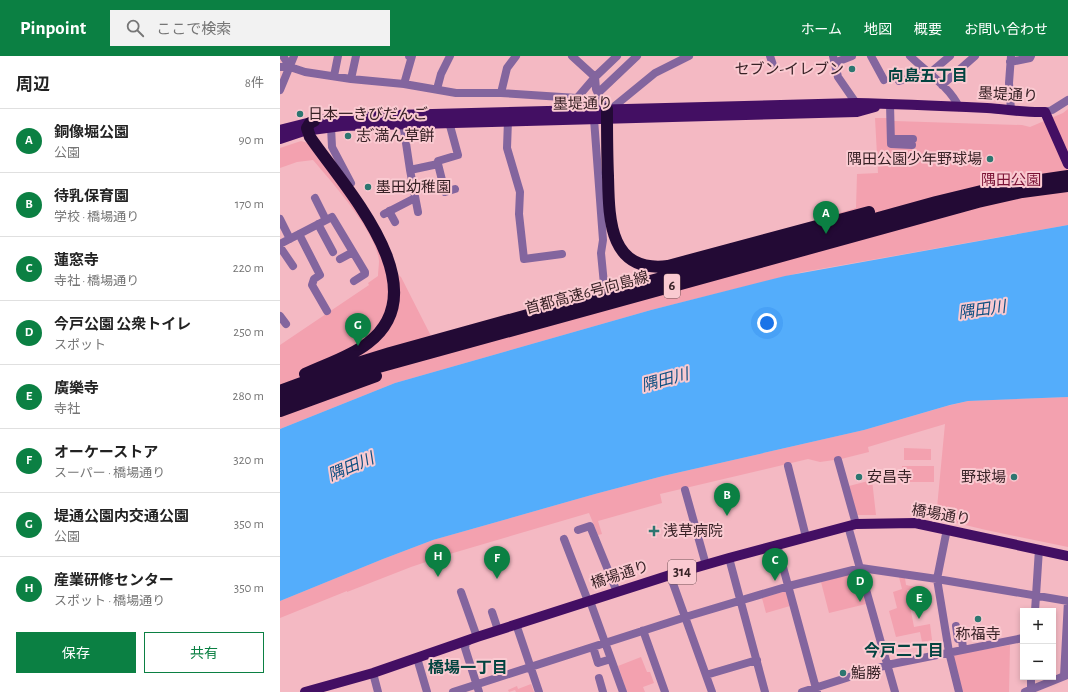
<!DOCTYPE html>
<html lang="ja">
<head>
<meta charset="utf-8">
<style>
	body { margin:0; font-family:"Alegreya Sans","Noto Sans JP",sans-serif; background:#f2f2f2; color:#222 }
	.controls { position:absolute; right:12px; bottom:12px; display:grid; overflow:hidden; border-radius:0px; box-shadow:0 2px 6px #0003 }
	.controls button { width:36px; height:36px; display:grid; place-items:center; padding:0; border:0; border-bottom:1px solid #e0e0e0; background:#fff; color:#222; font:20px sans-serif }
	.you { position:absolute; left:487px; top:267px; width:14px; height:14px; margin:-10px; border:3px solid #fff; border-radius:50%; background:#1a73e8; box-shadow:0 0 0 6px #1a73e833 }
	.badge { display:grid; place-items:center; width:26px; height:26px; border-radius:50%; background:#0b8043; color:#fff; font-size:13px; font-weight:700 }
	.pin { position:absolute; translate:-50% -33px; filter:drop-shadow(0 1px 2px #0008) }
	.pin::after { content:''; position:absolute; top:21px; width:14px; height:12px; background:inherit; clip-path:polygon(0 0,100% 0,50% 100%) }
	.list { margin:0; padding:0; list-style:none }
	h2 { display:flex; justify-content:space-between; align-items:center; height:52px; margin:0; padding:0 16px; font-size:17px }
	h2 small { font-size:13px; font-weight:400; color:#767676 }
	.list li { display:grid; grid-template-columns:26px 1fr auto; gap:12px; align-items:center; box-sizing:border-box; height:64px; padding:0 16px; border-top:1px solid #e0e0e0 }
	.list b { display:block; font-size:15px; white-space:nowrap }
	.list p { margin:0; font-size:13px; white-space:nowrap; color:#767676 }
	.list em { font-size:13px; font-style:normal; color:#767676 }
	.actions { display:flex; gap:8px; padding:12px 16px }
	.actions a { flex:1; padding:9px 0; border:1px solid #0b8043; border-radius:0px; text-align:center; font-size:14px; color:#0b8043 }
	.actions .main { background:#0b8043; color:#fff }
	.icon { flex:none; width:22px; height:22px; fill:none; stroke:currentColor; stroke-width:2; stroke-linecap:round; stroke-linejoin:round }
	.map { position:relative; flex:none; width:788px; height:636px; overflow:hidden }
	header { display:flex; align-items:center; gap:24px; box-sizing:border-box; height:56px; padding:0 20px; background:#0b8043; color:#fff }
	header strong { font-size:19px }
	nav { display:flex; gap:22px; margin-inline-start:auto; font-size:14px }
	.search { width:280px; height:36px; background:#f2f2f2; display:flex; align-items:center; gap:10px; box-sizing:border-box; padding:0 14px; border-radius:0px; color:#767676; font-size:15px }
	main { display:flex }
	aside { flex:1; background:#fff }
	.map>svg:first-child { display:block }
	.green { fill:#f3a1af }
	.water { fill:#54adfb }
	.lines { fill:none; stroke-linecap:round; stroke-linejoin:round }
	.minor { stroke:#83659e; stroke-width:8 }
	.major { stroke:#430f63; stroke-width:10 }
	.highway { stroke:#230a35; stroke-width:12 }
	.poi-dot { fill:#2d7670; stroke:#facad1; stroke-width:1.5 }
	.labels { text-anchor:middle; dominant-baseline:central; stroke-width:4; stroke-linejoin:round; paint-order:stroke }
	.shield { fill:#facad1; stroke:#725459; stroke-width:1 }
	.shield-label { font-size:14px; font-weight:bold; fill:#382226 }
	.poi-label { font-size:15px; fill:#382226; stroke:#facad1; text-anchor:start }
	.street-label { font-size:15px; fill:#382226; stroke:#facad1 }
	.park-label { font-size:15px; fill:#7a1235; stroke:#facad1 }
	.neighbourhood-label { font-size:16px; font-weight:bold; fill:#024440; stroke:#facad1 }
	.water-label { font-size:16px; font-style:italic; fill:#0f4f81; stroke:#facad1 }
</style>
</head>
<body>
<header>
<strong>Pinpoint</strong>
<div class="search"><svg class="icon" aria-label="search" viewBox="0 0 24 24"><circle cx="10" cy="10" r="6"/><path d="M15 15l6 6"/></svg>ここで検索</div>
<nav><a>ホーム</a><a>地図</a><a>概要</a><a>お問い合わせ</a></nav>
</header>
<main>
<aside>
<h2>周辺<small>8件</small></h2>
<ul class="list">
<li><span class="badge">A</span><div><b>銅像堀公園</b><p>公園</p></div><em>90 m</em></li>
<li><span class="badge">B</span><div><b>待乳保育園</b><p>学校 · 橋場通り</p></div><em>170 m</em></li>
<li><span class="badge">C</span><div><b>蓮窓寺</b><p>寺社 · 橋場通り</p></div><em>220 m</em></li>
<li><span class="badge">D</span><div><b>今戸公園 公衆トイレ</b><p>スポット</p></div><em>250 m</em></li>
<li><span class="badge">E</span><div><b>廣樂寺</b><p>寺社</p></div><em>280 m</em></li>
<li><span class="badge">F</span><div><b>オーケーストア</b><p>スーパー · 橋場通り</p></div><em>320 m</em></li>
<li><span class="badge">G</span><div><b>堤通公園内交通公園</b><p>公園</p></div><em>350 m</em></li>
<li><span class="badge">H</span><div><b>産業研修センター</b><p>スポット · 橋場通り</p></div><em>350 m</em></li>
</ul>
<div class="actions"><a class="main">保存</a><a>共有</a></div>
</aside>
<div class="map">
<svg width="788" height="636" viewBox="0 0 788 636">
	<rect width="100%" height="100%" fill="#f4b9c3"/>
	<path class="green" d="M788 53V169L523 216 371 254 115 327 0 373V289L89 229 88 227 98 220C98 215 99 210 99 205 97 177 51 125 33 104L17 106 0 112V92L21 85 28 87 91 171 117 218 121 221 150 278 155 290 385 229 380 211 576 152 577 118 598 117 595 62H607L614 65 742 69 750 71 783 57Z
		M788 341V491L706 474 656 462 665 368 588 391 589 396 561 403 540 406 528 403 380 438 382 447 318 465 322 478 318 479 309 457 173 497 131 511 67 536V535L0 562V545L103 503 153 484 315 438 383 420 584 374 667 350 688 345Z
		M624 392 651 393V404H624Z
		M622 410H654V426H622Z
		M592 424 596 459H577L569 430Z
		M577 516 586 548 549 557 541 526Z
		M619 521 625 522 626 529 636 531V533L627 534 634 571 650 568 652 584 642 586 640 576 616 581 609 555 617 552 613 536 622 533Z
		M506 535 510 550 486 557 482 542Z
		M730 589 729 636H682L673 599Z
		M361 601 367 616H370L374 627 363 631 365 636H347L338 610Z
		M251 628 254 636H236L235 634 229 636 228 634 237 630 238 633Z"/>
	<path class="water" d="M788 169V341L688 345 670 349 584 374 383 420 315 438 153 484 103 503 0 545V373L115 327 371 254 505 220Z"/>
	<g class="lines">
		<path class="minor" d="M3 0 10 11 25 16 71 23 124 28 176 37H221L297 42 321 53
			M292 0 315 21 316 33 325 53
			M490 0 493 9
			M553 0 558 21 576 47
			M591 0 604 24
			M630 0C646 16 669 30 679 51
			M731 0 729 27 731 54
			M730 6 750 2 751 0
			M554 7 572 0
			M0 11H10
			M615 17 619 25 650 17 670 0
			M54 20 58 0
			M71 23 76 0
			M124 28 132 0H129
			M662 29 695 0
			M157 33 161 18 170 0
			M0 34 14 0
			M221 37 227 12 236 0
			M318 37 357 0
			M297 42 315 21 337 0
			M610 48 611 88 632 89
			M331 53 375 17 409 0
			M765 56 772 54 788 44
			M314 63 323 184 321 197 324 228
			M228 64 227 92 240 136 239 158 244 203 282 198
			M123 67 130 114 138 156
			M51 71 52 91 71 127
			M615 83H633
			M158 108V105L178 99 169 66
			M130 114 158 108 165 136 175 133
			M35 142 46 164
			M109 155 115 166
			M104 158 135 142
			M0 163 10 183
			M38 168 53 196
			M19 178 40 219 34 223 32 229 47 255
			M0 188 52 161 85 216V218L74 225
			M0 191 13 210
			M60 203 73 196
			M0 260 6 268
			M558 404 576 468
			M508 410 526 481
			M405 434 426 509
			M568 470 615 636
			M667 473 657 523 669 596 679 636
			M298 474 310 470 337 536
			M284 483 308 545
			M497 489 537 636
			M449 502 485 636
			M390 519 432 636
			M181 536 197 581
			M310 545 343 636
			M755 555 759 493
			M212 556 218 574
			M236 568 259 636
			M676 570 678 583H682L683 593
			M362 575 364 577 385 636
			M190 584 186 587 185 592 199 636
			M313 591 318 607 331 603
			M137 602 147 636
			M93 617 98 636
			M426 619 477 604
			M784 620 788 545
			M319 622 323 636
			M173 636 412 559 509 530 581 512 657 523 788 545
			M522 636 607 609 743 582
			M745 636 787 619
			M751 636V621"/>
		<path class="major" d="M0 74 39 64 75 60 576 47C620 48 664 50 707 52 726 53 746 57 765 56L788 108
			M0 83 24 75 62 70 577 56 595 51
			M25 636 93 617 197 581 390 519 449 502 576 468 635 467 788 500"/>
		<path class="highway" d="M327 53C327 75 327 98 328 120 329 164 329 217 388 210L589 156
			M25 318C46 308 70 301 88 287 160 232 64 131 30 81L27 72 30 67 34 65
			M0 335 68 310 110 297 656 146 726 129 788 120
			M0 345 77 317 698 146 742 136 788 130
			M0 355 96 320"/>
	</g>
	<g class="poi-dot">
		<circle cx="572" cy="13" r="4"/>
		<circle cx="20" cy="58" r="4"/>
		<circle cx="68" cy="80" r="4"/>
		<circle cx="710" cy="103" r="4"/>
		<circle cx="88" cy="131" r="4"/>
		<circle cx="579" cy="421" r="4"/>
		<circle cx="734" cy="421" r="4"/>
		<path d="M372 469h4v4h4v4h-4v4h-4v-4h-4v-4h4z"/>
		<circle cx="698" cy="563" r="4"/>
		<circle cx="563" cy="617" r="4"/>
	</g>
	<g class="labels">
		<g class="shield">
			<rect x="384" y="218" width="16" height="24" rx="3"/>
			<rect x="388" y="504" width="28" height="24" rx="3"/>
		</g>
		<g class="shield-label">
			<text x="392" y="230">6</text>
			<text x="402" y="516">314</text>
		</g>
		<g class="poi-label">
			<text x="564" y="13" text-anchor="end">セブン-イレブン</text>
			<text x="28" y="58">日本一きびだんご</text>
			<text x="76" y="80">志 ゙満ん草餅</text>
			<text x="702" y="103" text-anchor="end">隅田公園少年野球場</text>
			<text x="96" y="131">墨田幼稚園</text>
			<text x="587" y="421">安昌寺</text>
			<text x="726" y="421" text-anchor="end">野球場</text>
			<text x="383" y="475">浅草病院</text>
			<text x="698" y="578" text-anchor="middle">称福寺</text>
			<text x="571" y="617">鮨勝</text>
		</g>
		<g class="street-label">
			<text transform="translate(728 39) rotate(3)">墨堤通り</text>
			<text transform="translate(303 48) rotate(-1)">墨堤通り</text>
			<text transform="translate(307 237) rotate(-15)">首都高速6号向島線</text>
			<text transform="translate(661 459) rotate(10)">橋場通り</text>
			<text transform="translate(340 519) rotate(-18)">橋場通り</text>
		</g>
		<g class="park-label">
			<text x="731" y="124">隅田公園</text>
		</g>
		<g class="neighbourhood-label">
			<text x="648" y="20">向島五丁目</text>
			<text x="624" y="595">今戸二丁目</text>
			<text x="188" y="612">橋場一丁目</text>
		</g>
		<g class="water-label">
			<text transform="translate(702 254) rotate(-8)">隅田川</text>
			<text transform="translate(385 324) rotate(-15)">隅田川</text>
			<text transform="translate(71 411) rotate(-23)">隅田川</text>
		</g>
	</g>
</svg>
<div class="controls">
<button>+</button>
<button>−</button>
</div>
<div class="you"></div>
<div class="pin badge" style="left:546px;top:178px">A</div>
<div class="pin badge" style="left:447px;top:460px">B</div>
<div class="pin badge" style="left:495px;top:525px">C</div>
<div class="pin badge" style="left:580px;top:546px">D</div>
<div class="pin badge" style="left:639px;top:563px">E</div>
<div class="pin badge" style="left:217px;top:523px">F</div>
<div class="pin badge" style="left:78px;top:290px">G</div>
<div class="pin badge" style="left:158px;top:521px">H</div>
</div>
</main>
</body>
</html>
